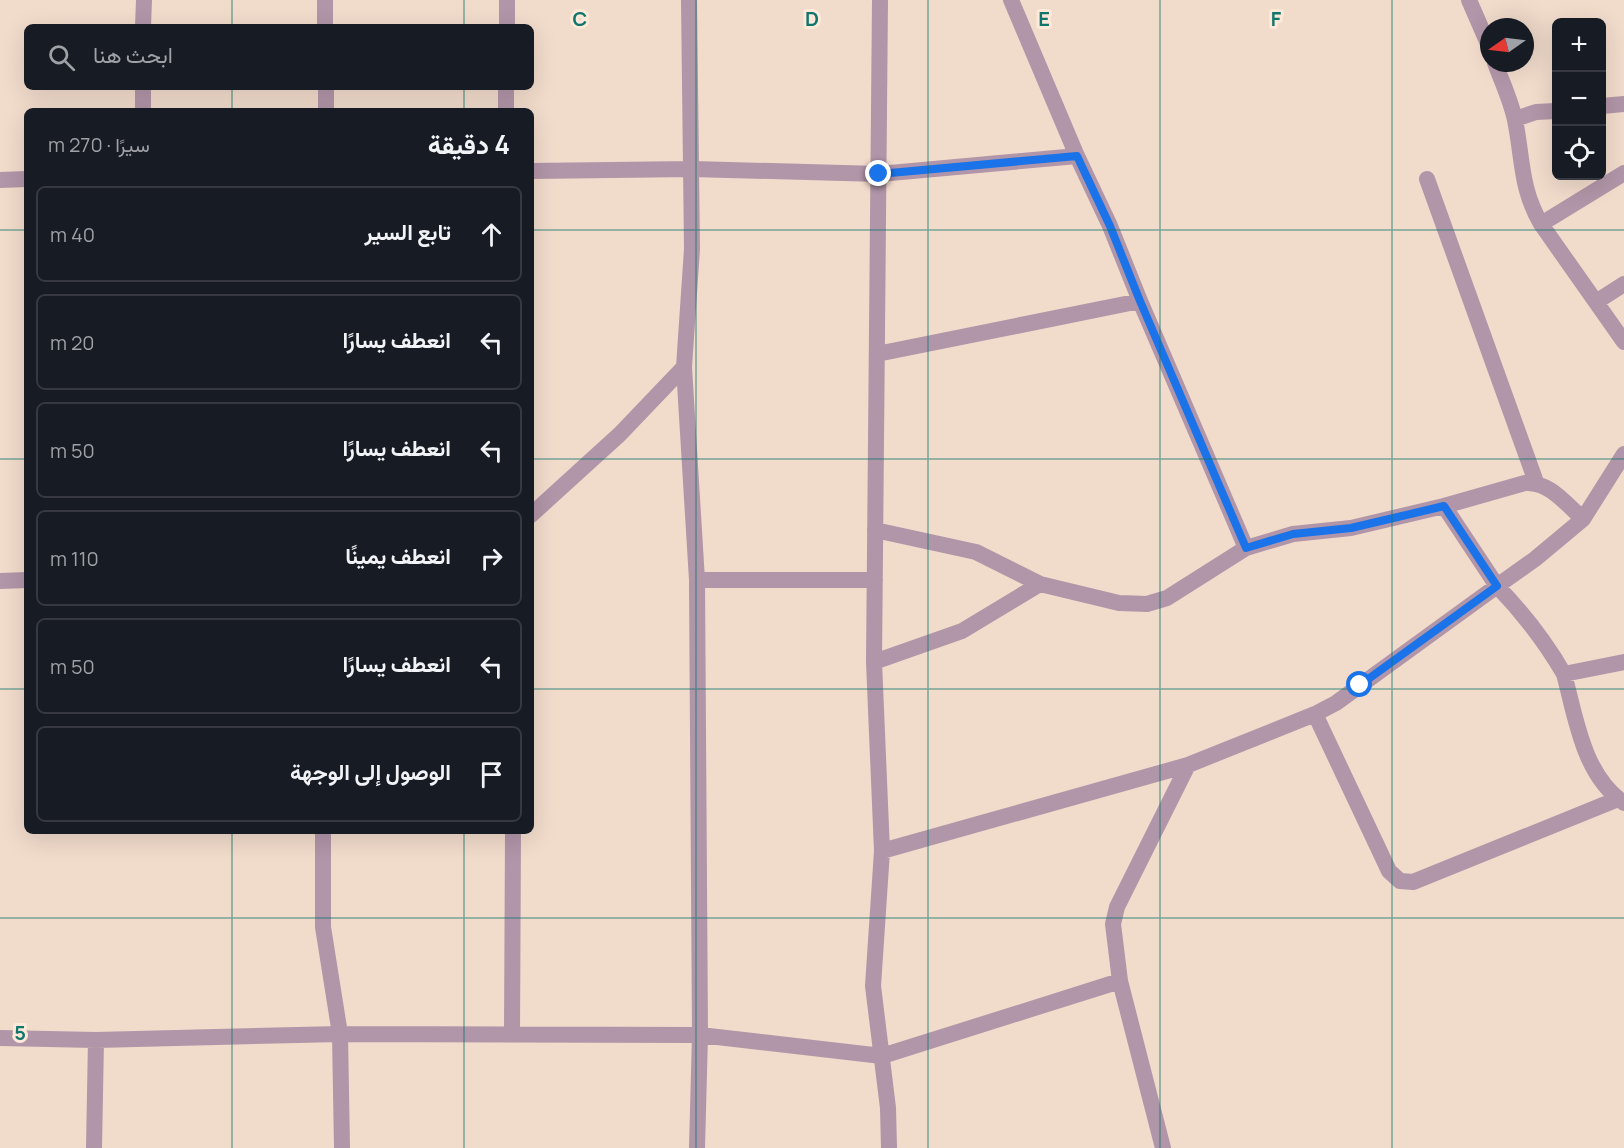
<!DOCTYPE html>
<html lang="ar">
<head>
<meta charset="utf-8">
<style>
	body { margin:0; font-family:Manrope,Vazirmatn,sans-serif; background:#242831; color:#f1f3f6; direction:rtl }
	.controls { position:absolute; right:18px; top:18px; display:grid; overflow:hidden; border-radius:9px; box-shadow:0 6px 24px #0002 }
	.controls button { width:54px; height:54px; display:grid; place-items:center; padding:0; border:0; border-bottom:2px solid #363941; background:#171b24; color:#f1f3f6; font:30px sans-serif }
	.compass { position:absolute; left:1480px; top:18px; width:54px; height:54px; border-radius:50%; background:#171b24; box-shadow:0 6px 24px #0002; rotate:256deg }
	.stop { position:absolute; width:18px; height:18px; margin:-14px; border:4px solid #1a73e8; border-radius:50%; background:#fff }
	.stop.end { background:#1a73e8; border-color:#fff; box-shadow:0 2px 6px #0008 }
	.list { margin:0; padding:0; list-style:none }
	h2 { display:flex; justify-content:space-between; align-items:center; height:78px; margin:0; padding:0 24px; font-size:26px }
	h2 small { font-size:20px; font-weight:400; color:#9ea1a6 }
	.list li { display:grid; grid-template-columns:39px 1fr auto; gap:18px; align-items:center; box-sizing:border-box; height:96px; margin:0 12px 12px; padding:0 12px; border:2px solid #363941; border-radius:9px }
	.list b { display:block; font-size:22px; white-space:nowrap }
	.list em { font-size:20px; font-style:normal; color:#9ea1a6 }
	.icon { flex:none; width:33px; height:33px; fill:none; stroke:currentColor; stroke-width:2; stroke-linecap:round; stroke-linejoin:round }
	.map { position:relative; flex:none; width:1624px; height:1148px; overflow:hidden; direction:ltr }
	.search { position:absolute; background:#171b24; box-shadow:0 6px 24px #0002; left:24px; top:24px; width:510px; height:66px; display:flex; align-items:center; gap:15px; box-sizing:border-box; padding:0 21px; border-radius:9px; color:#9ea1a6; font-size:22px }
	.panel { position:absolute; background:#171b24; box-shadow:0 6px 24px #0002; left:24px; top:108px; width:510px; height:726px; border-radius:9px; direction:rtl }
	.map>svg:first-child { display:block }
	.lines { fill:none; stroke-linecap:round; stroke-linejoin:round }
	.minor { stroke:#b195a8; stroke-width:16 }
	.route { stroke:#1a73e8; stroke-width:8 }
	.grid { fill:none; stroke:#0f766e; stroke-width:1.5; stroke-opacity:0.55 }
	.grid-label { font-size:20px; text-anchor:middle; font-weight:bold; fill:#0f766e; stroke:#fee8d8; stroke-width:6; stroke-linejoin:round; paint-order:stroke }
</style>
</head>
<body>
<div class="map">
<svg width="1624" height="1148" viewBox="0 0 1624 1148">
	<rect width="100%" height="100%" fill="#f1dbcb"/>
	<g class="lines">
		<path class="minor" d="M325 0V27
			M689 0 692 249 684 367 697 580 700 1035 697 1148
			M880 0 874 662 882 851 873 986 888 1108 889 1148
			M1011 0 1077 156 1110 226 1140 301 1246 548
			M1469 0 1489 46
			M143 27 144 0
			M507 27V0
			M1495 63C1502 82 1511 101 1515 120 1523 159 1520 188 1541 224L1624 342
			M326 87V111
			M1602 106 1624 104
			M143 111V87
			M506 111V87
			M1515 119 1536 112 1556 111
			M531 171 692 169 879 174 1077 156
			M1427 179 1536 482
			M0 180 27 179
			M1541 224 1624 173
			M1596 302 1624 284
			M877 354 1140 301
			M1444 506 1497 586 1535 559 1583 519 1624 454
			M531 515 620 434 684 367
			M875 530 976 552 1040 584 1119 603 1147 604 1167 598 1246 548 1293 534 1351 528 1444 506 1525 483C1549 481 1566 504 1583 519
			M697 580H875
			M0 581 27 580
			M874 662 962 631 1040 584
			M1564 674C1576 718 1583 775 1624 803
			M1315 714 1389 871 1400 881 1413 882 1618 799
			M323 831V927L340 1034 342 1148
			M882 851 1188 765 1315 714 1336 703 1497 586C1523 613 1545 641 1564 674L1624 662
			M512 1033 513 831
			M0 1038 96 1040 340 1034 700 1035 882 1056 1120 981
			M94 1148 96 1040
			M1163 1148 1120 981 1113 924 1117 907 1188 765"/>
	</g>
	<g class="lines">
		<path class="route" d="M879 174 1077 156 1110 226 1140 301 1246 548 1293 534 1351 528 1444 506 1497 586 1360 685"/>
	</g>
	<path class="grid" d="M232 0V27M464 0V27M696 0V1148M928 0V1148M1160 0V1148M1392 0V1148M232 87V111M464 87V111M0 230H27M531 230H1624M0 459H27M531 459H1624M0 689H27M531 689H1624M232 831V1148M464 831V1148M0 918H1624"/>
	<g class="grid-label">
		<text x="580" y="26">C</text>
		<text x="812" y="26">D</text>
		<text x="1044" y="26">E</text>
		<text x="1276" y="26">F</text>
		<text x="20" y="1040">5</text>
	</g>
</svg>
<div class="controls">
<button>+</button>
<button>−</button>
<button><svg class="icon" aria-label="locate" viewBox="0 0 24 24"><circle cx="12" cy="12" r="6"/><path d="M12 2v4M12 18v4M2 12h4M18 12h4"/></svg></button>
</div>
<svg class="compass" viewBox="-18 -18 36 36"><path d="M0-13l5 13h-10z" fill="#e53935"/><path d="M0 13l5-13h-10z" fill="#9ea1a6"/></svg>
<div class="stop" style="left:1360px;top:685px"></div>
<div class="stop end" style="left:879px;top:174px"></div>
<div class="search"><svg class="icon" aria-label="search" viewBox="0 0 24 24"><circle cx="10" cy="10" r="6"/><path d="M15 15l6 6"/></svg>ابحث هنا</div>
<section class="panel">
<h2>4 دقيقة<small>سيرًا · 270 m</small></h2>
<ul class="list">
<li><svg class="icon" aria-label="ahead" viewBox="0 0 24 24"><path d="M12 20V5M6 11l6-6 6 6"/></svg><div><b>تابع السير</b></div><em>40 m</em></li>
<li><svg class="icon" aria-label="left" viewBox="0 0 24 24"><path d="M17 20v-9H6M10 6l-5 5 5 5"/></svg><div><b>انعطف يسارًا</b></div><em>20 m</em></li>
<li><svg class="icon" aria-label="left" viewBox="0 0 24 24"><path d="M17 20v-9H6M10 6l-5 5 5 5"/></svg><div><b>انعطف يسارًا</b></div><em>50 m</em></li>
<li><svg class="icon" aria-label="right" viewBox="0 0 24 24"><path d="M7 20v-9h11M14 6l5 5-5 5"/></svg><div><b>انعطف يمينًا</b></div><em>110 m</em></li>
<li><svg class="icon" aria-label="left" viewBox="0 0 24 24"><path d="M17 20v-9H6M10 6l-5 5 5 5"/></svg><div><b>انعطف يسارًا</b></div><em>50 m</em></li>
<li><svg class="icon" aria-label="arrive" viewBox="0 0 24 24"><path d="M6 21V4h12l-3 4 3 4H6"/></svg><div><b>الوصول إلى الوجهة</b></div></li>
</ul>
</section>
</div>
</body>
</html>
